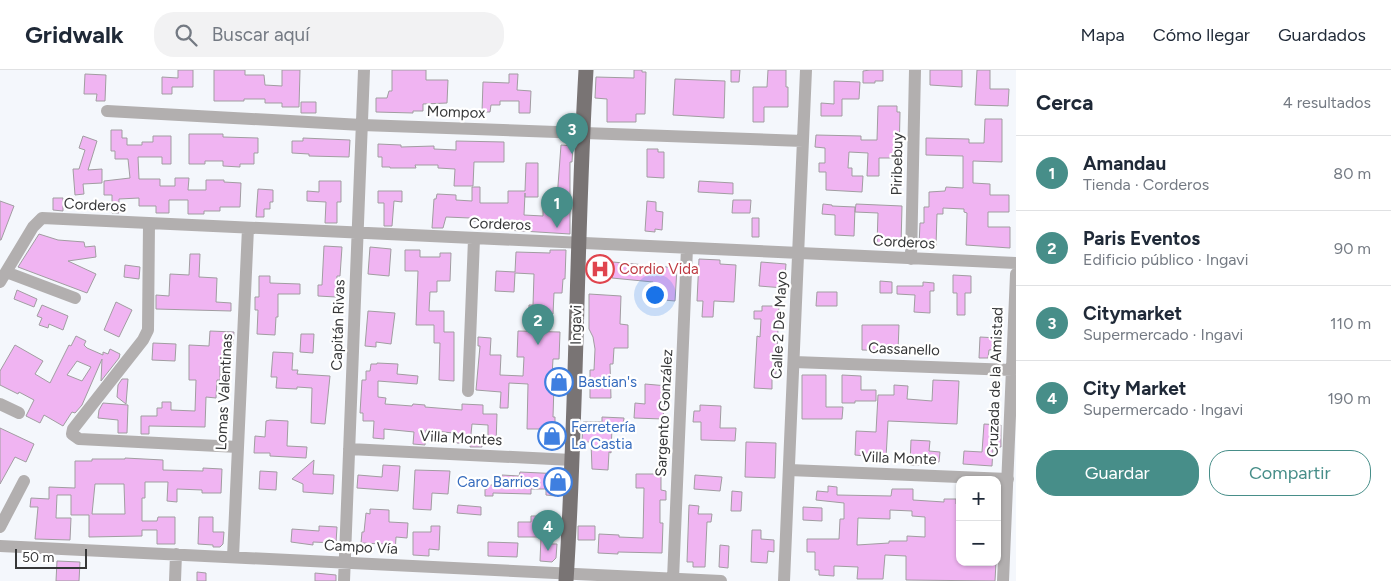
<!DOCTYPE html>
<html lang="es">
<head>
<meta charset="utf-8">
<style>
	body { margin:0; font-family:Figtree,sans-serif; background:#f2f2f3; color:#1f2937 }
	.controls { position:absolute; right:15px; bottom:15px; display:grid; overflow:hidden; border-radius:10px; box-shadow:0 1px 4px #0004 }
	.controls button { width:45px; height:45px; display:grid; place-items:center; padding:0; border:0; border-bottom:1px solid #e0e1e3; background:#fff; color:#1f2937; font:25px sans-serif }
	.scale { position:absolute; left:15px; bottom:12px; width:72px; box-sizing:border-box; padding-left:5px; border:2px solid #363738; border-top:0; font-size:14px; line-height:18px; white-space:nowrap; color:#363738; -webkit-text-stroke:4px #fff; paint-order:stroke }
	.you { position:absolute; left:654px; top:224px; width:18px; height:18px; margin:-12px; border:4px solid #fff; border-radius:50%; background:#1a73e8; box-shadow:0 0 0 8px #1a73e833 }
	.badge { display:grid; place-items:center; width:32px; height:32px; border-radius:50%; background:#478e89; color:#fff; font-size:16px; font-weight:700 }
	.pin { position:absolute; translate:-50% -41px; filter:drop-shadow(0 1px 2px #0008) }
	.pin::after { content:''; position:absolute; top:26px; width:18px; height:15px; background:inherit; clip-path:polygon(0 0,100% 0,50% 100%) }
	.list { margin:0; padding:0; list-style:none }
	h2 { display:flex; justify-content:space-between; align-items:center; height:65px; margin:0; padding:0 20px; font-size:21px }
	h2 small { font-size:16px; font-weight:400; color:#747a83 }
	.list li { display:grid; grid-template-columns:32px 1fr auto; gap:15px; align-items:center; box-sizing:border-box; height:75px; padding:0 20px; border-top:1px solid #e0e1e3 }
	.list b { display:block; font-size:19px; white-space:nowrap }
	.list p { margin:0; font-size:16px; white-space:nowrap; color:#747a83 }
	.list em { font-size:16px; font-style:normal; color:#747a83 }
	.actions { display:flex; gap:10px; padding:15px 20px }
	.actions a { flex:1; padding:11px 0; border:1px solid #478e89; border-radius:20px; text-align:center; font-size:18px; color:#478e89 }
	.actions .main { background:#478e89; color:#fff }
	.icon { flex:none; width:28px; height:28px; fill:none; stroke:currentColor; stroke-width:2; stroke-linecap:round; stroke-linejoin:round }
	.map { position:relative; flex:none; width:1016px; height:511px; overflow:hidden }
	header { display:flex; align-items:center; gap:30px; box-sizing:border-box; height:70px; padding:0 25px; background:#fff; border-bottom:1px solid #e0e1e3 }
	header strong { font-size:24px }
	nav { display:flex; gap:28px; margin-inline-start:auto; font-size:18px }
	.search { width:350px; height:45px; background:#f2f2f3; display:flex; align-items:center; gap:12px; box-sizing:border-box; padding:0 18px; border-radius:20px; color:#747a83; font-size:19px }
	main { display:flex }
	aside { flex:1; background:#fff }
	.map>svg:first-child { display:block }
	.building { fill:#f0b4f2; stroke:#a19da1; fill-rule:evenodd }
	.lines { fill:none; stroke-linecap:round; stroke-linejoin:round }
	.minor { stroke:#b2afaf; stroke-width:12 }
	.major { stroke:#797474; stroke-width:15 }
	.labels { text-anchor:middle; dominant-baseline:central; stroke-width:4.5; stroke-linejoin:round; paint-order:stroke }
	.street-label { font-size:15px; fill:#363738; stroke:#fff }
	.health-label { font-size:15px; fill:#be3a42; stroke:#fff; text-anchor:start }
	.shop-label { font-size:15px; fill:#366cbe; stroke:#fff; text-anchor:start }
</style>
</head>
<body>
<header>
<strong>Gridwalk</strong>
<div class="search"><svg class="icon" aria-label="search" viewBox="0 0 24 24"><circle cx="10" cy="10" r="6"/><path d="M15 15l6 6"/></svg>Buscar aquí</div>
<nav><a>Mapa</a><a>Cómo llegar</a><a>Guardados</a></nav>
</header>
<main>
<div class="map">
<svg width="1016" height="511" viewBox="0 0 1016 511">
	<rect width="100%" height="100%" fill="#f4f7fc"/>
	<path class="building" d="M178 0H193V17H172V24H162V7L178 8Z
		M214 0H245V5H264L265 15 282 16V0H300L299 37H282V33H265V29H244V31H214Z
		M392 0H426V10H448L447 33 423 34V41H413V43L376 42V28H387L389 21H392Z
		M634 0H642V2H646L645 44H636V52H607V29L595 28 596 7 634 8Z
		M731 0H740L739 12H731Z
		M768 0H786V17H788V37H764V52H753V17H767Z
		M870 0H883V11H875V13H863V1Z
		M930 0H962V17L930 15Z
		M977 0H990V19H1009L1008 36 975 35Z
		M85 4 106 5 105 31H96L97 24H84Z
		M509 4H518L517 20 531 21 530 43H519V31H500V35H491L490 42H482L483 12 509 13Z
		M675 9 725 11 724 48 673 45Z
		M834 11 860 12 859 29H842V46H821V33L834 34Z
		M301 32H316V43H301Z
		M878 36H897V42H900L899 88H879V106H867L868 83 849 82 848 98H852V106H863L862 122 826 120V102H819V93H825V78L815 77 816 65 861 66V70H877Z
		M985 49H1002V92L973 91V113L990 114V125H1009V142H988V157H1010V178L966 175 967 143 964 142V139L943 138V144H937L936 176H919L920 153H924V137H929V122L945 121 946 117 963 118V86L926 85V68L969 69V73H984Z
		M111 60H122V68H127V75H142V72H153V66H171V94H162V87H138L139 109H160V116H175V108H189L188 120H206V110H224V112L241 113 240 137H220V141H204V144H188V130H169V143H156V136H139V128L119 129V143H112V125H104V111L130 108 128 89H115V81H111Z
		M189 64H223V67L258 68V83H254V94H240V97L223 96V91H205V94H189Z
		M83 66 97 71 88 100 102 99V113L83 114 84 124 75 125 73 99H79L85 80 79 78Z
		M303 68 350 70 349 87 309 86V84L292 83V71H303Z
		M456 71 504 72V92H474L473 116H454L455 99 438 98V95H415L416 98H390V97H382V87H378V74L401 75V77L434 76V79L456 80Z
		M561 75 573 76 572 92H570V164L506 160V155H496V153L489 152 470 151V148L446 147 443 158H432L434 129H436L437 124 456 125V130L472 131V117H480V133H508V121H525L526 93H538V127H525V123L524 145 543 146V128L557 129Z
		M647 79H658V82H664V108L647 107Z
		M319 111H341V132H337V153H325L326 132 307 131V121L319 122Z
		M699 111 733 113V124L698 122Z
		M258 119 273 120V132H270V139H264V147H256Z
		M378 121H402V132L394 131 392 156H384V133H378Z
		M53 128H63V141L53 140Z
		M733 130H751L750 143H732Z
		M0 131 14 136 1 170H0Z
		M647 131 656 132V141L663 142 662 160 655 159V162L645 161Z
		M823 134 832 135V136L855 137 854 166 835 165V145L822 144Z
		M856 134 902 136 901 175H877L878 143 855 142Z
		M752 148H759V167H752Z
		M39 164 58 170 84 172 85 177 95 176 96 187 68 191 96 204 87 223 18 197Z
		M324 176 342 177 340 206H337L336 227 318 226V215H322Z
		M370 177 391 179 389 206 368 204Z
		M405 180H420V187H440V183H451L450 211H437V222H430L429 241H444V262H454V311L439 310 440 273H434V255H416L418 201H405Z
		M550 180H566L565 209H563L562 223H554L553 244H529V235H533L534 204 515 203 514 222 495 221 496 201 515 202 516 182 550 183Z
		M190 184H200L199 207 217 208 216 232 231 233V241L156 239V225L169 226 170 204 189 205Z
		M699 189 720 190V194L736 195 734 232 714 231 713 247H702L703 231H697Z
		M613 192 677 198 675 231 652 229 653 212 612 208V205L597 204V193H613Z
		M761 192 786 194 784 218 759 216Z
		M125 195 140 197 139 209 124 207Z
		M953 205 971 206V223H965V245H957V223H953Z
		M259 206H270V213L300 214V224H278V247H276L275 265 257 264 258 240H255V227H259Z
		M880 211 892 212V223H880Z
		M923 212 934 213V221H930V243L914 242 915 225 897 224V216H923Z
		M17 220 37 229 34 237 14 229Z
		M817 222H837V236H816Z
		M589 224 621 226 620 254 628 255V278H614L613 294H610L611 328H590V300H594L595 279 593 267 589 259Z
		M116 232 132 240 119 267 104 260Z
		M42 235 68 246 63 260 49 254 48 258 39 255 42 248 37 246Z
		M762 236H779L776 304H772V319L754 318 757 266 760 267 761 249H754V241H762Z
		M368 241 395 243 391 274 376 272V277L365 276Z
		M862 255H899L898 281 862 280Z
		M210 261 234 262 233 275H228L227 294H220V310H217L216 328 206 327 205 357 149 356V364H141V346H157V338H162V332H171V340L195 341 196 310H189V275L209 276Z
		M518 261 560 262 559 289H553L552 306H562V315H554L553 347H555V360L562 361 561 373 543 372 544 359H527L528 314 509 313 508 338H500L501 322 476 320 480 276H478V267L491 268 490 285H501L500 305 523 306 524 287H517Z
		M301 264H314L313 283 300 282Z
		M76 266 86 271 84 275 87 278 103 285V282L108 284 110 279 120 284 119 288 101 311 102 289 82 335 75 343 72 342 63 356 44 345 40 353 26 346 34 330 19 322 18 324 0 315V301L15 275 43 291 35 304 50 313 69 275 71 276ZM77 291 91 297 82 311 67 305Z
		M980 267 998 268 999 279 989 280 988 288H979Z
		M153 273 176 274 175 291 152 290Z
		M273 282 293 283 292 300H298L297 304 330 306 325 354 311 353 312 318 297 317V319L276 318 277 307H271Z
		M377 293 398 294 397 304 418 306 417 314 378 311V327L386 328 385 334 412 336 413 334 425 335V337L462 340V334L483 335V344H497L496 374H488V355L472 354 470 374 457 373V371L452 370 453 363 426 360 425 375 413 374 414 362 384 359V369L373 368 374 351H363V343H360L362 310H366V301H370L371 294H377Z
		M802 305H826V337H843L842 349H802Z
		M842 305 861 306V320H876V331H855V333H842Z
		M122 309H128L126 334 117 327 118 315Z
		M933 310 959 311 957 354 888 351 886 388 855 385 856 361 876 362 878 325H894V315L908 316 907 329 932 331Z
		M645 314 668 316 670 324 668 334H664L663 349 634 348 635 333 645 334Z
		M103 333 128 335 127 363H118V350L98 348 99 340Z
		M700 335 721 336 720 358H736L735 371 701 370V352H693L694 341H700Z
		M221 337 229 338V349L220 348Z
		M602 347 624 348 623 359 612 358 611 383 609 382 608 400 592 399 591 372H582L583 352H602Z
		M270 350 288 351 287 376 307 377 306 388 270 386V383H254L255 366 265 367 266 351Z
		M984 354 1001 355V377H993L992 396 963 394 964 381 982 382Z
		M0 358 34 374 26 392 15 387 0 414Z
		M471 369 482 370V377H470Z
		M911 370 930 371 929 381 940 382 939 392 921 391V395H910Z
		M746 372 776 373 775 408 745 407Z
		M125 388 163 390V400L203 401V398L222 399 221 423H202V420L177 419V432L167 431 168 412H145V428H142V451H157L158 447H175V474H157V460H142V466L89 467V445H71V425H57L56 448H71L70 470 35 469 38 437H30L31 428 49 429V417L75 418V391H92V389H125ZM95 414H124L125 444H92Z
		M314 390 313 404 334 405 333 424 303 422V414L292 409Z
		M383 395 400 396 398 421 357 418 358 405 382 407Z
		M415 400 450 401 448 424 432 423 431 440 413 439Z
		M260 401 277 402 276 420 259 419Z
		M520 402 562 404 561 420 556 419V426L546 425V419H531V424L493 423V426H485V419H487V415H502V405L519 406Z
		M636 404H661V420L666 421V430H660V453H663L662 483 618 482V484L598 483 599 464 619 465V467L643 468 644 418H636Z
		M695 405 722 407 720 421 694 419Z
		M828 416 837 417V425L891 426 892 419H913V430L944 432V429H956V434H960V454H957V468H960V492H996L995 511 906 510V486L885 485 883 509H857L858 497 834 496V506L819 505V500H815V482H807V469H839L840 449H844V433L816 430 817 421 828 422ZM890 440 912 441V446L925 447V467L907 466V471H889V473L857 475 858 448 890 449Z
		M732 421 742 422 741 441H731Z
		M458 435 481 437V445L457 443Z
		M689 435 699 436 698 444H712L711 452H707L705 497H693V492H687Z
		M803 437 822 438V451L803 450Z
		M370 439 389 440V452L408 453 407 468 396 467 395 483 383 482 384 474 361 473 362 462H364L366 443 370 444Z
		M531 446H549V451H552L551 474H557L556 488 552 492 540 491 541 467H518V452H531Z
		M199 447H213V462H224L223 474 220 477H213V475L198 474Z
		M319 456 337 457 336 473 313 472V475L291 472 292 459 319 461Z
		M431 456H440L439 480 429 479V486L413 485V462H431Z
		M578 456H595V470H578Z
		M752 460H761V469L774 470V482L768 481 767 493 751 492Z
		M488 472 518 473 517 487 488 486Z
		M720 475 729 476 728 498 719 497Z
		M57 491 80 492 79 511H56Z
		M197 502 206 503V511H197Z
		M315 503 336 505V511H315Z"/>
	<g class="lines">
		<path class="minor" d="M107 41 362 55 803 71
			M149 154 148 260 143 270 73 359 72 364 79 369 238 377
			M911 189 915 0
			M6 202 75 228
			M0 212 33 157 42 148 1016 193
			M794 292 1012 300
			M468 321 474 169
			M0 334 19 343
			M349 379 572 390
			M789 400 1008 409
			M0 457 24 411
			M0 476 721 511
			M233 487 248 158
			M673 509 687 178
			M175 511 176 484
			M344 511 364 0
			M784 511 806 0
			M1003 511 1016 204"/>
		<path class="major" d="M566 511C577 341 576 170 586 0"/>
	</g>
	<defs>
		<symbol id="hospital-ring" viewBox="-11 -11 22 22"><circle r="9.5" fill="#fff" stroke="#e0444e" stroke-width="1.5"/><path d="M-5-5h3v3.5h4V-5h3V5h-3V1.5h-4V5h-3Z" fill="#e0444e"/></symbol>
		<symbol id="shop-ring" viewBox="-11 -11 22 22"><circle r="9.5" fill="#fff" stroke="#3f7fe0" stroke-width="1.5"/><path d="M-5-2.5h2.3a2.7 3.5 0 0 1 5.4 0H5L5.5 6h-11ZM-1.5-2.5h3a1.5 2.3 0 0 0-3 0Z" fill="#3f7fe0"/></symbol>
	</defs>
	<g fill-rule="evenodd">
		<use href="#hospital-ring" x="584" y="183" width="32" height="32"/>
		<use href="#shop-ring" x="543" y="296" width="32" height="32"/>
		<use href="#shop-ring" x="536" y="350" width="32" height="32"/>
		<use href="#shop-ring" x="542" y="396" width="32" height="32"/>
	</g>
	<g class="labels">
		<g class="street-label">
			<text transform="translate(456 42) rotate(2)">Mompox</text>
			<text transform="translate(897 94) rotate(-89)">Piribebuy</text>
			<text transform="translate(95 135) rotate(3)">Corderos</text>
			<text transform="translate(500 154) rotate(2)">Corderos</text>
			<text transform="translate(904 172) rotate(3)">Corderos</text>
			<text transform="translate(338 255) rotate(-88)">Capitán Rivas</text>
			<text transform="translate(576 255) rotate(-89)">Ingavi</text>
			<text transform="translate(779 255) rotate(-87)">Calle 2 De Mayo</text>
			<text transform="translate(904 279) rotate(2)">Cassanello</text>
			<text transform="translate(995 312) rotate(-88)">Cruzada de la Amistad</text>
			<text transform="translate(224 322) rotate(-87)">Lomas Valentinas</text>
			<text transform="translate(664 343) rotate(-87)">Sargento González</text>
			<text transform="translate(461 368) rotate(3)">Villa Montes</text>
			<text transform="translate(899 388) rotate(2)">Villa Monte</text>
			<text transform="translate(361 477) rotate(3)">Campo Vía</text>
		</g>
		<g class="health-label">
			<text x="619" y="199">Cordio Vida</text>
		</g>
		<g class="shop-label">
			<text x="578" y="312">Bastian's</text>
			<text x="571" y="357">Ferretería<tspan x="571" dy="17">La Castia</tspan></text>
			<text x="539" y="412" text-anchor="end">Caro Barrios</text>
		</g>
	</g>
</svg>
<div class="controls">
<button>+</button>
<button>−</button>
</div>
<div class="scale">50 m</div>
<div class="you"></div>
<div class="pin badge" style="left:557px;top:158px">1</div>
<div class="pin badge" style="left:538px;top:275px">2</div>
<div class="pin badge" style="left:572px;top:84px">3</div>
<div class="pin badge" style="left:548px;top:481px">4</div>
</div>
<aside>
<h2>Cerca<small>4 resultados</small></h2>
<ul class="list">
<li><span class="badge">1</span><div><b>Amandau</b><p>Tienda · Corderos</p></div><em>80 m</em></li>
<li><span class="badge">2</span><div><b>Paris Eventos</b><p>Edificio público · Ingavi</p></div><em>90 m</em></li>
<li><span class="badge">3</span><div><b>Citymarket</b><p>Supermercado · Ingavi</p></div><em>110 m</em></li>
<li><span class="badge">4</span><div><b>City Market</b><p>Supermercado · Ingavi</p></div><em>190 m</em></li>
</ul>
<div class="actions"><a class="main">Guardar</a><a>Compartir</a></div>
</aside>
</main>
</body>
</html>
